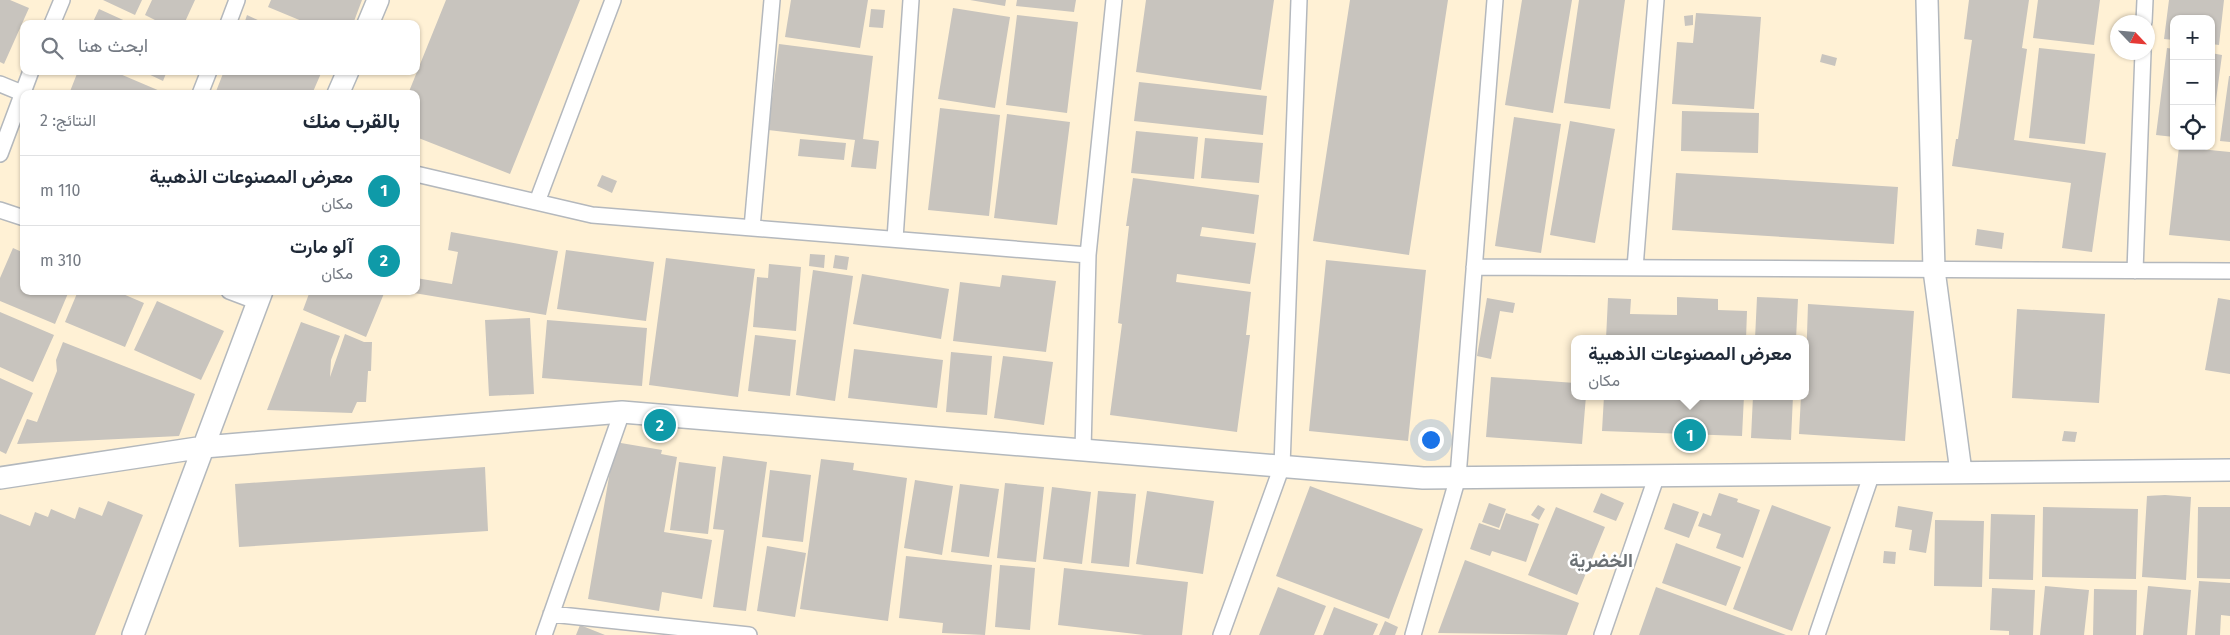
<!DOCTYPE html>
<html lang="ar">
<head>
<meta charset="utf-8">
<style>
	body { margin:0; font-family:"Fira Sans",Vazirmatn,sans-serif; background:#f6f6f7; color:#1f2937; direction:rtl }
	.controls { position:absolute; right:15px; top:15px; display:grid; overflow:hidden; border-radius:10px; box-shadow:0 1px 4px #0004 }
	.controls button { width:45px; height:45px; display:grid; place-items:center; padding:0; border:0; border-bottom:1px solid #e0e1e3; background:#fff; color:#1f2937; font:25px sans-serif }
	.compass { position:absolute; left:2110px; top:15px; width:45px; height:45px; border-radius:50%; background:#fff; box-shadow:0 1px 4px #0004; rotate:116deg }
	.you { position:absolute; left:1430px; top:439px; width:18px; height:18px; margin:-12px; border:4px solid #fff; border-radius:50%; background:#1a73e8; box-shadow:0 0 0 8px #1a73e833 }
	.badge { display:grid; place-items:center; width:32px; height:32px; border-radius:50%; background:#ef252b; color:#fff; font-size:16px; font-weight:700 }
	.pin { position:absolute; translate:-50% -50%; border:2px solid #fff; box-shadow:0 1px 5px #0006 }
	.popup { position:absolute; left:1571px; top:335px; width:238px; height:65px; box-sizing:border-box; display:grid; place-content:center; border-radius:10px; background:#fff; filter:drop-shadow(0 1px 4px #0005); font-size:16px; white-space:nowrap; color:#747a83 }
	.popup b { font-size:19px; color:#1f2937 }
	.popup::after { content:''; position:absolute; left:50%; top:100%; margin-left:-10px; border:10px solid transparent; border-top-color:#fff }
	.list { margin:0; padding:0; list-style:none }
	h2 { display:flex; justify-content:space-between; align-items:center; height:65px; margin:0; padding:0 20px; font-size:21px }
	h2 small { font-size:16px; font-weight:400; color:#747a83 }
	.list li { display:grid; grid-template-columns:32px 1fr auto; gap:15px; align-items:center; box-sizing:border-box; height:70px; padding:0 20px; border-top:1px solid #e0e1e3 }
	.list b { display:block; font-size:19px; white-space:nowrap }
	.list p { margin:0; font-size:16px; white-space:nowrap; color:#747a83 }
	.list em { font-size:16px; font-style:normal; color:#747a83 }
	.icon { flex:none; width:28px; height:28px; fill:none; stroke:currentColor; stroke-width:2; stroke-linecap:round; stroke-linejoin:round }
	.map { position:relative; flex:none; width:2230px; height:635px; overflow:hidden; direction:ltr }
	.search { position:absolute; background:#fff; box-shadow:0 1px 4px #0004; left:20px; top:20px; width:400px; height:55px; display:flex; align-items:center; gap:12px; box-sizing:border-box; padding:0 18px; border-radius:10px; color:#747a83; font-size:19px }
	.panel { position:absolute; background:#fff; box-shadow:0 1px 4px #0004; left:20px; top:90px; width:400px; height:205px; border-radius:10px; direction:rtl }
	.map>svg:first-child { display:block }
	.commercial { fill:#fff1d5; fill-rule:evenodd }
	.building { fill:#c8c4be }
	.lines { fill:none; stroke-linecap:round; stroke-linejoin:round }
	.street-casing { stroke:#b4b8bd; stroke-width:18 }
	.secondary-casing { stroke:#b3b8bd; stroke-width:24 }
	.street { stroke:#fff; stroke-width:15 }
	.secondary { stroke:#fff; stroke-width:21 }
	.labels { text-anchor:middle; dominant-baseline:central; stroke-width:5; stroke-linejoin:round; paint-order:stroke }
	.neighbourhood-label { font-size:19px; font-weight:bold; fill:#6b7175; stroke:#fff }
</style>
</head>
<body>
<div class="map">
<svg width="2230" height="635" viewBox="0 0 2230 635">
	<rect width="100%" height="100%" fill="#ede9e1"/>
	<path class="commercial" d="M0 0H2230V635H0ZM2174 19H2211V146H2174ZM2118 22H2148V52H2118ZM24 24H416V71H24ZM24 94H416V291H24ZM1575 339H1805V396H1575Z"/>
	<path class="building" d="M0 0H10L29 8 4 64 0 62Z
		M103 0H142L135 15Z
		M152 0H195L184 24H163L145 15Z
		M271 0H362L353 24H309L268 7Z
		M446 0H580L510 174 416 137V94H408Z
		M791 0H868L860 48 785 37Z
		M970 0H1006L1005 6Z
		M1017 0H1076L1074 12 1016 6Z
		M1146 0H1274L1261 90 1136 72Z
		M1350 0H1448L1409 255 1313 241Z
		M1522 0H1572L1553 113 1505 105Z
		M1579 0H1625L1610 109 1564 103Z
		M1969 0H2029L2022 48 2027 49 2014 140 2106 153 2092 252 2062 248 2071 183 1952 166 1956 139H1958L1972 40 1964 39Z
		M2038 0H2100L2094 45 2033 38Z
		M2169 0H2224L2219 45 2211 44V19H2174V40L2164 39Z
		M953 8 1010 17 995 108 938 99Z
		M99 9 132 24H92Z
		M871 9 885 10 883 28 869 27Z
		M1696 13 1761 17 1754 109 1672 104 1677 42 1693 43Z
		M247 15 260 21 258 24H244Z
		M1017 15 1078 22 1067 113 1006 105Z
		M1693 15V25L1685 26 1684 16Z
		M779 44 873 56 863 139 879 141 876 169 851 167 855 140 768 130Z
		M2039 48 2095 54 2085 144 2029 138Z
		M2167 48 2174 49V137L2156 135Z
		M2211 53 2222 55 2212 130H2211Z
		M1822 54 1837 58 1835 66 1820 62Z
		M78 71H113L167 94H69Z
		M142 71H167L163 81Z
		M224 71H322L312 94H215Z
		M2229 76H2230V142L2220 141Z
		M1139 82 1267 96 1263 135 1134 121Z
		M940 108 1000 115 989 216 928 210Z
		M1682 111 1759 113 1758 153 1681 151Z
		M1007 114 1070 122 1057 225 994 218Z
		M1514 117 1561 124 1541 253 1495 246Z
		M1570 121 1615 129 1595 243 1550 235Z
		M1136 131 1198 137 1194 179 1131 173Z
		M1205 138 1263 143 1259 183 1201 178Z
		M800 139 846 143 844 160 798 156Z
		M2179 147 2230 152V241L2169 235Z
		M1676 173 1898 187 1894 244 1672 230Z
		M602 175 617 181 612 193 597 186Z
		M1133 178 1259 195 1254 234 1202 227 1200 236 1256 243 1250 284 1177 274 1176 282 1251 292 1246 335H1250L1237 432 1110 415 1122 324 1118 323 1129 226H1126Z
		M1977 229 2004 233 2002 249 1975 245Z
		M451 232 558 251 546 315 408 292 416 291V278L452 284 458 252 448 250Z
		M13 248 24 253V291H69L55 324 0 301V278Z
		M566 250 654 262 646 321 557 309Z
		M810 254 825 255 824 268 809 266Z
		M835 255 849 257 847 270 833 268Z
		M666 258 755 269 738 397 649 385Z
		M1326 260 1426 270 1408 441 1309 431Z
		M769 264 801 267 796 331 753 327 757 277 768 278Z
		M813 270 853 276 835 401 796 395Z
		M862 274 949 289 941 339 853 324Z
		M1002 275 1056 281 1046 352 953 341 960 282 1000 287Z
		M78 291H116L144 303 125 347 65 322Z
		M310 291H385L366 337 303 310Z
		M1677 297 1718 299V310L1747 311 1746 339H1606L1608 298 1631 299 1630 314 1677 315Z
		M1757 297 1798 299 1796 339H1755Z
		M1487 298 1515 303 1513 313 1500 311 1491 359 1477 356Z
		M2218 298 2230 300V374L2205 370Z
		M157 301 224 331 201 380 134 350Z
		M1808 304 1914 311 1905 441 1799 434 1801 396H1805Z
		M2017 309 2105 314 2099 403 2012 398Z
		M0 312 54 335 33 382 0 367Z
		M530 318 534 394 489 396 485 320Z
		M547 320 647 328 642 386 542 378Z
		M301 322 340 336 331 360 330 377 345 334 364 342H372L371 371H368L366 402H357L352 413 267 410Z
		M755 335 796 340 790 396 748 391Z
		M63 342 195 394 179 436 17 444 27 419 37 422 57 371 56 360Z
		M854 349 943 360 937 408 848 398Z
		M951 352 992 356 987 415 946 412Z
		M1003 356 1053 362 1044 425 994 418Z
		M1491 377 1575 383V396H1586L1582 444 1486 437Z
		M0 378 33 393 6 454 0 451Z
		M1604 396H1744L1742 436 1602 431Z
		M1753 396H1793L1791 440 1751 438Z
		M2064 431 2077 432 2075 442 2062 441Z
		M615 442 662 450 661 454 677 457 664 532 712 540 702 599 662 592 659 611 588 599Z
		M723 456 767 462 746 611 713 607 724 530 713 529Z
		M821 459 854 463 853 470 907 478 888 621 800 609Z
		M679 462 716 467 708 534 670 530Z
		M485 467 488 531 239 547 235 484Z
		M770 470 811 475 803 542 762 537Z
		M915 480 953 486 942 555 904 548Z
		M1005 483 1044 487 1036 562 997 558Z
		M960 484 999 489 989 557 951 552Z
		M1310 486 1423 529 1389 619 1276 576Z
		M1052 487 1091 492 1082 564 1043 559Z
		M1098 491 1136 494 1129 567 1091 563Z
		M1147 491 1214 501 1203 574 1136 564Z
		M1601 493 1624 503 1616 521 1593 512Z
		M1719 493 1738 499 1737 502 1760 510 1743 558 1716 548 1721 534 1698 526 1703 513 1711 516Z
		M2165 495 2191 497 2186 580 2142 577 2147 496Z
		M108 501 143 515 95 635H0V514L30 526 35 512 48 517 51 509 75 519 79 507 102 516Z
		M1489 503 1506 509 1499 528 1482 522Z
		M1673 503 1699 512 1689 538 1664 529Z
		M1538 505 1545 509 1539 520 1531 515Z
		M1772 505 1831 527 1792 631 1733 609Z
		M1898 506 1933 512 1926 553 1909 550 1912 530 1895 527Z
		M1556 507 1605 527 1577 595 1528 575Z
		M2043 507 2138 509 2136 579 2042 577Z
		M2198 507H2230V579L2197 578Z
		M1506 513 1539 524 1526 562 1492 551 1490 556 1470 549 1479 523 1500 530Z
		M1991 514 2035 515 2033 580 1989 579Z
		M1935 520 1984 521 1982 587 1934 586Z
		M1676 543 1741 567 1726 606 1662 583Z
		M767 546 806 553 795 617 757 611Z
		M1884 551 1896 552 1895 564 1883 563Z
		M906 556 992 565 985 635 942 633 943 623 899 618Z
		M1465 560 1579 603 1567 635 1438 633Z
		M1000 565 1035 568 1030 630 995 627Z
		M1064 568 1188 582 1182 635H1144L1058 625Z
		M2199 581 2230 583V616L2221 615 2220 635H2195Z
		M2045 586 2089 590 2084 635H2040Z
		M2148 586 2191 590 2187 635H2143Z
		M1278 587 1326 606 1314 635H1259Z
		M1656 587 1786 635H1639Z
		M1992 588 2035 590 2033 635H2009V631L1990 630Z
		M2094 589 2137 590 2136 635H2093Z
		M1334 607 1378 624 1373 635H1323Z
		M1385 621 1398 627 1395 635H1379Z
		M580 625 605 635H576Z"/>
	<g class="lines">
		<defs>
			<path id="street" d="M2144 22 2145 0
				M52 24 62 0
				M228 24 237 0
				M0 84 22 93
				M200 94 209 71
				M0 154 31 71
				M416 174 592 215 1088 255
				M537 202 613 0
				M0 210 24 218
				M752 228 772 0
				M895 239 911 0
				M1474 267 2230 271
				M1635 268 1656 0
				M2135 271 2143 52
				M229 291 258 302
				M1083 450 1088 255 1114 0
				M551 614 749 635
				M544 635 622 412
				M1221 635 1282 466 1299 0
				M1413 635 1458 477 1495 0
				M1602 635 1657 475
				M1817 635 1872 473"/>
			<path id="secondary" d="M1927 0 1934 270 1961 472
				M368 24 378 0
				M338 94 348 71
				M0 478 204 447 622 412 1423 478 2230 470
				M133 635 262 291"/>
		</defs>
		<use href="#street" class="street-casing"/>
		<use href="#secondary" class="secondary-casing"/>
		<use href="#street" class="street"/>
		<use href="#secondary" class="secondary"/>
	</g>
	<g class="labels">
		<g class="neighbourhood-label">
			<text x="1601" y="560">الخضرية</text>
		</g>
	</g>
</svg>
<div class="controls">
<button>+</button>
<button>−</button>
<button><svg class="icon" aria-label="locate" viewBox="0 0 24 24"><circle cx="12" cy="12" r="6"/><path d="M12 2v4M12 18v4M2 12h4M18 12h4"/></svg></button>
</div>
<svg class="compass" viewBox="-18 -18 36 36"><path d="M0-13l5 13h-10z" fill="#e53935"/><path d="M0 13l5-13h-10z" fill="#747a83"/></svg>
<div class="you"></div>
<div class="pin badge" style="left:1690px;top:435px;background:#0f9aa8">1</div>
<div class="popup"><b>معرض المصنوعات الذهبية</b>مكان</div>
<div class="pin badge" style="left:660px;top:425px;background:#0f9aa8">2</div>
<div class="search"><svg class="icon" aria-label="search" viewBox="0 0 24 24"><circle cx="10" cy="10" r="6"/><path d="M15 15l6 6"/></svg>ابحث هنا</div>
<section class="panel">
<h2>بالقرب منك<small>النتائج: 2</small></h2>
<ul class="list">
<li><span class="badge" style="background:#0f9aa8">1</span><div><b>معرض المصنوعات الذهبية</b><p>مكان</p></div><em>110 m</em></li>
<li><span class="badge" style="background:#0f9aa8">2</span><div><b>آلو مارت</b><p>مكان</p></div><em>310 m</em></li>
</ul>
</section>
</div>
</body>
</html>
